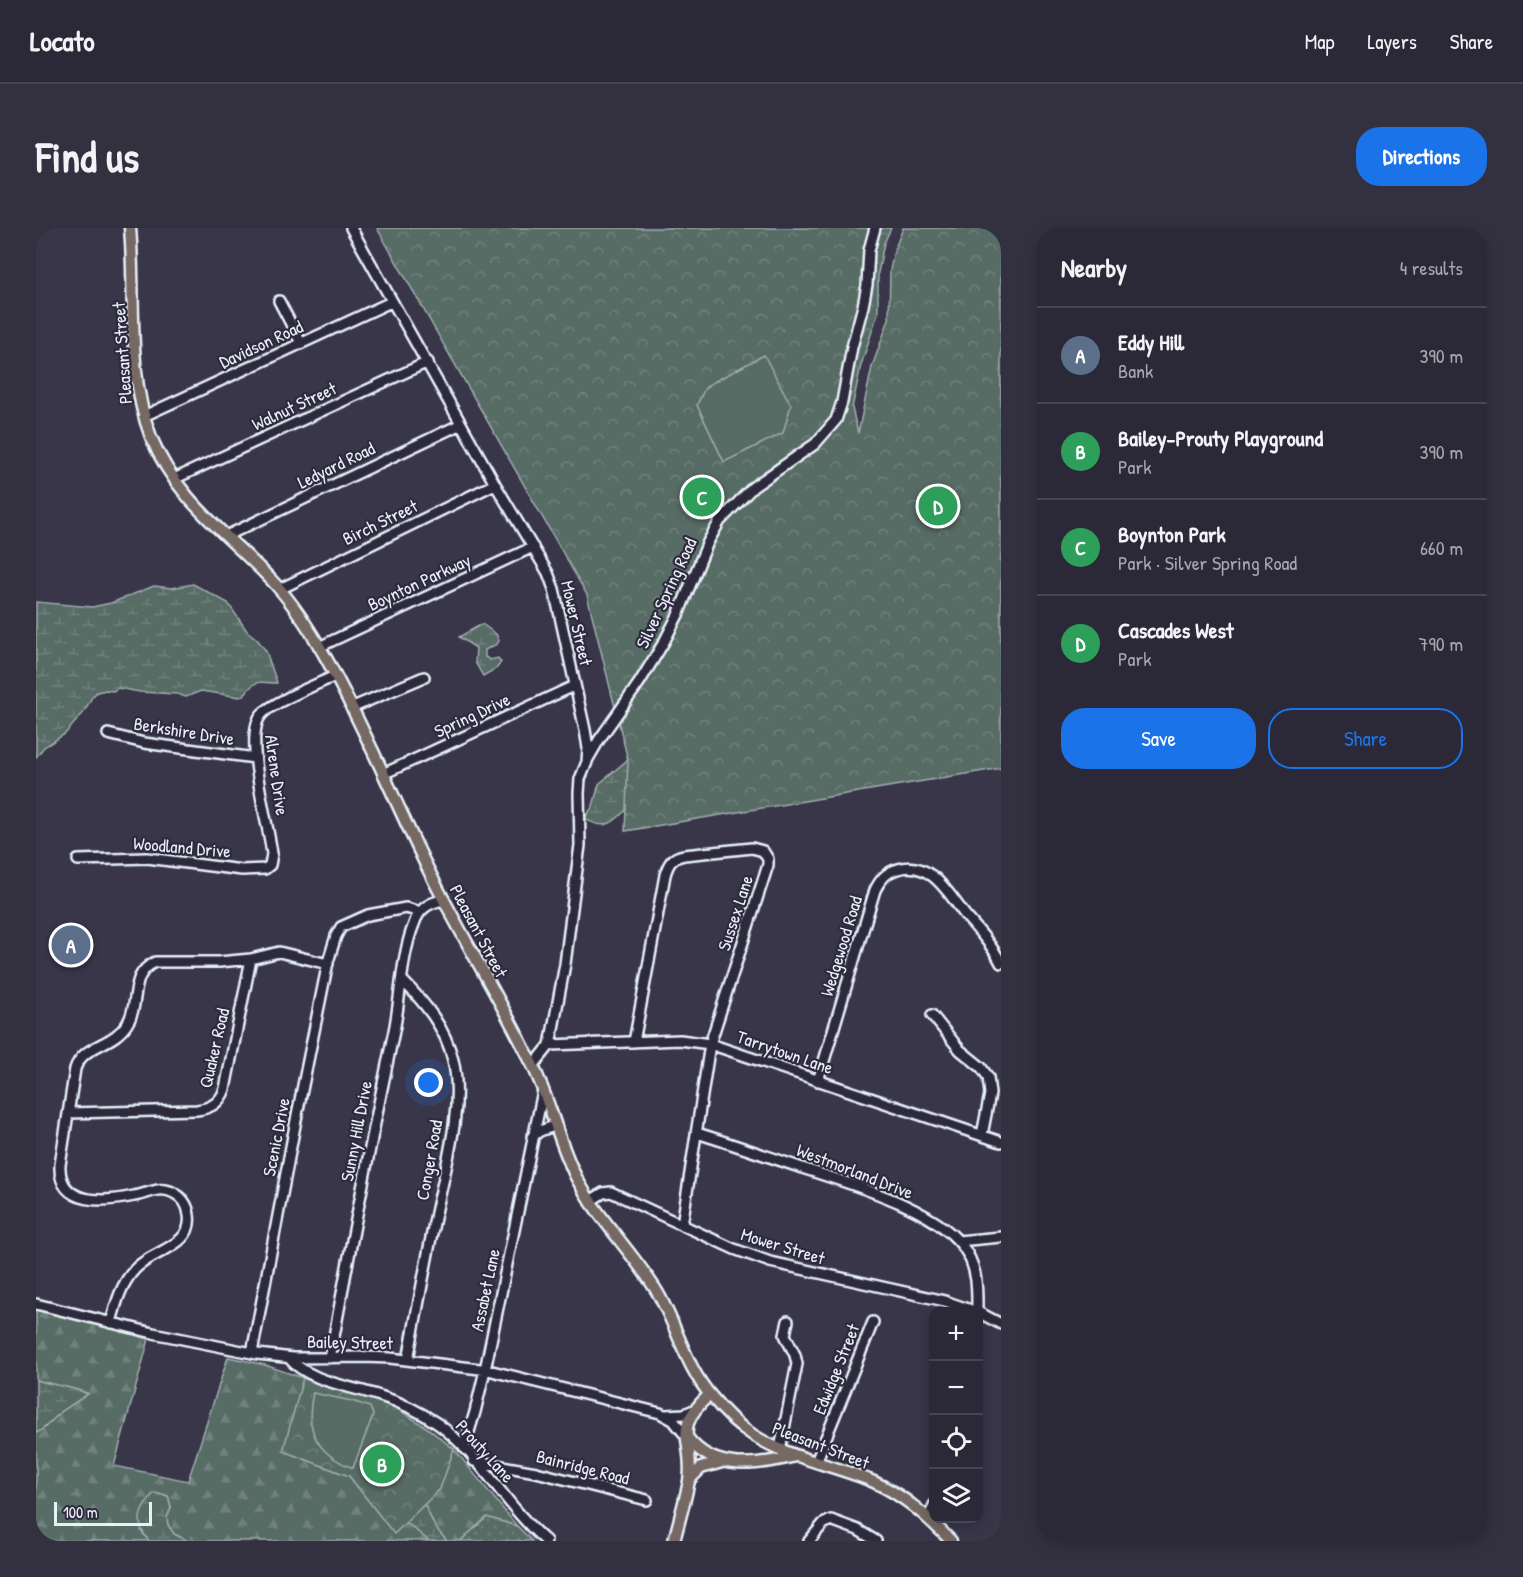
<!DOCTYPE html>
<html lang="en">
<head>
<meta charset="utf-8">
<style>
	body { margin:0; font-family:"Patrick Hand",sans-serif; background:#333040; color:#f1f3f6 }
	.controls { position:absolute; right:18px; bottom:18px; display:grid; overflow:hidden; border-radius:12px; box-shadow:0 3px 15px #0003 }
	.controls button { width:54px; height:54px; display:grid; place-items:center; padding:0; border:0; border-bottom:2px solid #474453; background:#2b2838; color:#f1f3f6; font:30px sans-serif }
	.scale { position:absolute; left:18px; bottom:15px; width:98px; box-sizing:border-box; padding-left:6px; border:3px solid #e8f1f8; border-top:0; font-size:16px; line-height:21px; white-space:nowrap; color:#e8f1f8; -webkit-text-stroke:4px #2f2a3d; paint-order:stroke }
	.you { position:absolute; left:393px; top:855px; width:21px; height:21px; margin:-15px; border:4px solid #fff; border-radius:50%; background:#1a73e8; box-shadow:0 0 0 9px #1a73e833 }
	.badge { display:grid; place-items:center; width:39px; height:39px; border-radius:50%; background:#1a73e8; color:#fff; font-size:20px; font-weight:700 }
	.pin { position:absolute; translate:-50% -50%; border:3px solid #fff; box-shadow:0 2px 6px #0006 }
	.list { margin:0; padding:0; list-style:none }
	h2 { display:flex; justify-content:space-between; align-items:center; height:78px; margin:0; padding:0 24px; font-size:26px }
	h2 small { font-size:20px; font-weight:400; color:#a6a6ae }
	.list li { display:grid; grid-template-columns:39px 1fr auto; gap:18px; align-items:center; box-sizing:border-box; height:96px; padding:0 24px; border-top:2px solid #474453 }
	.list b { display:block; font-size:22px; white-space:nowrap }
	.list p { margin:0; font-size:20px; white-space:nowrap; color:#a6a6ae }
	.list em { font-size:20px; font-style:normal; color:#a6a6ae }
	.actions { display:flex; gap:12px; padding:18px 24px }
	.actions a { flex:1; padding:14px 0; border:2px solid #1a73e8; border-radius:24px; text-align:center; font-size:21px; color:#1a73e8 }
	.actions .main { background:#1a73e8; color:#fff }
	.icon { flex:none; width:33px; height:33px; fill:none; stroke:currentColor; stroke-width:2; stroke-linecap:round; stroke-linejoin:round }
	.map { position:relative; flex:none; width:965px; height:1313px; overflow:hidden; border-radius:24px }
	header { display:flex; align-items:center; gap:36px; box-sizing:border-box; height:84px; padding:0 30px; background:#2b2838; border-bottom:2px solid #474453 }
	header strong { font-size:28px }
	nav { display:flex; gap:33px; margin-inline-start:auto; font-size:21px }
	.intro { display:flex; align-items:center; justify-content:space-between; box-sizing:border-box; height:144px; padding:0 36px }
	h1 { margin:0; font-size:42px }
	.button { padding:15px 27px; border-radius:24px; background:#1a73e8; color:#fff; font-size:21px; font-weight:700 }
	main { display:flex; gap:36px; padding:0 36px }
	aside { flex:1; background:#2b2838; border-radius:24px; box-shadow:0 3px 15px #0003 }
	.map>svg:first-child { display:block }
	.grass { fill:url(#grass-dots); stroke:#a0aeaf; stroke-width:1.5 }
	.forest { fill:url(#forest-firs); stroke:#a0aeaf; stroke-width:1.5 }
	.wetland { fill:url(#wetland-marsh); stroke:#a0aeaf; stroke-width:1.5 }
	.park { fill:url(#park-crowns); stroke:#a0aeaf; stroke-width:1.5 }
	.pitch { fill:#596c66; stroke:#a0aeaf; stroke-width:1.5 }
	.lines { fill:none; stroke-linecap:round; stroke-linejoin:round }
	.minor-casing { stroke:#e8f1f8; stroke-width:14 }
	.major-casing { stroke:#e8f1f8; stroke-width:15 }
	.minor { stroke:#2f2a3d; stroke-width:9 }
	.major { stroke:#766864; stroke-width:10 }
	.labels { text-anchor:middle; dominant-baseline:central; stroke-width:4.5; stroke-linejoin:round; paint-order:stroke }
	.street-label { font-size:18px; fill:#e8f1f8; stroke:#2f2a3d }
</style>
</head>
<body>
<header>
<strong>Locato</strong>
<nav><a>Map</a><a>Layers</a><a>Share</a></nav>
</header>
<div class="intro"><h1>Find us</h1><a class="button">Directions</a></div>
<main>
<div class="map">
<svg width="965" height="1313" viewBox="0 0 965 1313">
	<defs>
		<pattern id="grass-dots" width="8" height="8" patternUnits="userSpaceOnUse" patternTransform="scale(1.5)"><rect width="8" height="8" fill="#596c66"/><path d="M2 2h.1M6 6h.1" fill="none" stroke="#71817d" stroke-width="1.8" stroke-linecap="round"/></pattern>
		<pattern id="forest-firs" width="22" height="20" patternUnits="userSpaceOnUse" patternTransform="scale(1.5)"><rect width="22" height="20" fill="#596c66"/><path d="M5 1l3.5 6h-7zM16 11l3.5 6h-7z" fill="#71817d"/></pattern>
		<pattern id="wetland-marsh" width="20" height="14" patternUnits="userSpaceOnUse" patternTransform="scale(1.5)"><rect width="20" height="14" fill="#596c66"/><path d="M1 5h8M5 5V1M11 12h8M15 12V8" fill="none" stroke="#71817d"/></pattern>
		<pattern id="park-crowns" width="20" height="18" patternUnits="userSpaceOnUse" patternTransform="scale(1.5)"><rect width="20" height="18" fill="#596c66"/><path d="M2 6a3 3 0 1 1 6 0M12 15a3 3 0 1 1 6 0" fill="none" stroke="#71817d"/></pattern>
	</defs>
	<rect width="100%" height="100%" fill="#39364a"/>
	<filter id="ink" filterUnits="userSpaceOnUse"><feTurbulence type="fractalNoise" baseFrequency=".0167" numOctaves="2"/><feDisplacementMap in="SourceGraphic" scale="12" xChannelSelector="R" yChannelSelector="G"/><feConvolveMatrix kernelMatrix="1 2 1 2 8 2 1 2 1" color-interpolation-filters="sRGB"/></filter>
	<g filter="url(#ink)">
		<path class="grass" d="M451 1289 481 1298 496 1313H424Z"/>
		<path class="forest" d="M0 1080 113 1111 78 1238 152 1253 192 1129 229 1137 267 1150 264 1192 358 1181 390 1199 418 1221 481 1298 451 1289 424 1313H152L138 1306 132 1297 130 1290 135 1279 132 1268 126 1266 105 1303 113 1313H0V1205L6 1202 26 1183 51 1165 0 1152Z"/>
		<path class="wetland" d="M157 356 192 375 211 403 221 411 230 423 241 455C234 456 223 451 216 458 210 462 212 466 204 469L165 463 150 469 141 466 104 464 82 460 77 463 70 462 61 464 56 469 48 484 29 506 8 519 0 529V374L56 379 75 375 118 358 136 360Z
			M446 396 460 406 463 413 461 416 449 422V429L454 432 462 430 465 434 461 440 447 448 439 434 440 420 423 409Z
			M596 528 593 579C579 593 569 605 549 590L557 578 563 556Z
			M0 1152C15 1157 39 1159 52 1166L26 1183 6 1202 0 1205Z
			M118 1265 132 1268 135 1279 131 1290 132 1297 138 1306 152 1313H113C98 1295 103 1282 118 1265Z
			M387 1273 399 1299 411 1313H393L359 1285Z"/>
		<path class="park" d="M341 0H855L848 15 842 45V85L825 137 816 180 822 205 836 139 853 91 854 42 858 23 867 0H965V540L589 603 592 532 551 367Z
			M267 1150 357 1178 390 1199 418 1221 404 1261 358 1306 313 1248 247 1223Z"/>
		<path class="pitch" d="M728 127 755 177 747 205 688 234 661 177 669 160 674 156Z
			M277 1165 316 1173 334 1179 337 1187 317 1240C282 1227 268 1202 277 1165Z"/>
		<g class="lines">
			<defs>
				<path id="minor" d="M315 0 459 256 512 345 518 361 549 502 552 520 551 534 544 551 543 565 544 617 529 736 514 817 497 838
					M243 73 265 115
					M108 188 355 74
					M138 251 392 134
					M190 308 425 196
					M244 361 459 256
					M283 419 497 319
					M315 480 388 449
					M72 506 108 515 219 530
					M552 531 563 512 603 455 628 414 642 387 672 314 684 293 717 259 779 216 800 192 806 174 816 119 827 78 831 57 833 22 839 0
					M347 546 538 458
					M42 632 111 630 206 642 229 641 234 637 236 626C233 597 206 506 226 486 237 474 282 456 299 448
					M366 752C389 775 409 799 417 832 428 878 410 938 400 985 390 1034 381 1083 372 1132
					M896 787 924 822 945 839 952 849 954 866 946 907
					M598 814 629 647C632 636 636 629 648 627L716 620 727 623 732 631V637L674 816 646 997
					M514 817 644 812 674 816 965 914
					M782 853 839 662C844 652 850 644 862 641 894 631 913 666 929 687 942 702 956 717 965 735
					M32 885 161 882C175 880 184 875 189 861L215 731
					M661 905C696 916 731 928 766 940 811 955 907 981 931 1025 942 1044 941 1063 941 1083
					M496 909 504 903 518 898
					M554 973 567 965 575 964 698 1021 734 1034 909 1073 941 1084
					M922 1013 965 1009
					M0 1076 117 1105 221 1126 257 1130 328 1129 354 1130 452 1142 624 1185 637 1192 651 1209
					M942 1084 965 1096
					M75 1095C80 1075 85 1056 99 1041 116 1022 158 1019 153 987 152 977 146 969 138 965 124 957 113 966 98 968 70 974 22 979 24 937L39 841C47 816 76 819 91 796 105 775 92 747 119 734H183L215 731 243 724 292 736
					M216 1125 261 887 292 734 300 708 305 699 332 687 370 680 384 684
					M253 1130C273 1154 315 1158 344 1168 364 1174 385 1184 402 1196 444 1226 470 1279 510 1313
					M294 1130C314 1021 335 912 358 803 365 769 365 728 378 696 383 681 392 675 407 672
					M629 1187 648 1186 658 1182
					M428 1220 439 1184 449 1142 507 863
					M744 1221 761 1136 759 1127 749 1107 752 1093
					M438 1233 500 1244 611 1272
					M780 1234 837 1094
					M893 1290 898 1277
					M773 1313 787 1296 795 1292 822 1302 840 1313"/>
				<path id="major" d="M94 0C100 68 90 145 115 209 142 275 194 307 240 357 259 378 276 405 290 430 327 496 356 567 389 635 422 703 463 768 496 836 514 872 522 913 540 949 562 991 595 1022 620 1062 641 1096 649 1139 676 1169 688 1184 701 1197 717 1207 754 1231 799 1237 838 1254 869 1268 892 1289 915 1313
					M651 1209C677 1245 723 1237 760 1228
					M653 1252 665 1240 686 1234
					M638 1313C643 1293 649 1273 653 1253 659 1211 634 1203 673 1167"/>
			</defs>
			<use href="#minor" class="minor-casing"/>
			<use href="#major" class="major-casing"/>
			<use href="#minor" class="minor"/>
			<use href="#major" class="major"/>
		</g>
	</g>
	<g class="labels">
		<g class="street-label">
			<text transform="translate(225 116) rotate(-25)">Davidson Road</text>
			<text transform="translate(86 125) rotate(-94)">Pleasant Street</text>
			<text transform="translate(258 178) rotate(-25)">Walnut Street</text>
			<text transform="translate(300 237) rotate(-26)">Ledyard Road</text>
			<text transform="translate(344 294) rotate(-26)">Birch Street</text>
			<text transform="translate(383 354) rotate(-25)">Boynton Parkway</text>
			<text transform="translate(630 365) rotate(-65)">Silver Spring Road</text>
			<text transform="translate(541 395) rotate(77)">Mower Street</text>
			<text transform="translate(436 487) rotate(-25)">Spring Drive</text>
			<text transform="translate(148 503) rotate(9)">Berkshire Drive</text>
			<text transform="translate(241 547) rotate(82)">Alrene Drive</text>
			<text transform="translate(146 619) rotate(5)">Woodland Drive</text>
			<text transform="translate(699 685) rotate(-72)">Sussex Lane</text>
			<text transform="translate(443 703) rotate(62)">Pleasant Street</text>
			<text transform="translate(805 718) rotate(-73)">Wedgewood Road</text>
			<text transform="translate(178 820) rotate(-77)">Quaker Road</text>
			<text transform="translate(749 824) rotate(19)">Tarrytown Lane</text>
			<text transform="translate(320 903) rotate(-79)">Sunny Hill Drive</text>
			<text transform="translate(240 909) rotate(-79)">Scenic Drive</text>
			<text transform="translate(393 932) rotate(-80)">Conger Road</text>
			<text transform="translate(819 943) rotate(21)">Westmorland Drive</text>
			<text transform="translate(747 1018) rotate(17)">Mower Street</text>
			<text transform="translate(449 1062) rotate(-78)">Assabet Lane</text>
			<text transform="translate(314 1114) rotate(1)">Bailey Street</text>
			<text transform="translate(800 1141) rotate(-68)">Edwidge Street</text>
			<text transform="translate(785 1217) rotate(21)">Pleasant Street</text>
			<text transform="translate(449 1223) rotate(48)">Prouty Lane</text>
			<text transform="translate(547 1239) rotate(14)">Bainridge Road</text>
		</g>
	</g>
</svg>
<div class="controls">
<button>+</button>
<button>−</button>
<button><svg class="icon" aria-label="locate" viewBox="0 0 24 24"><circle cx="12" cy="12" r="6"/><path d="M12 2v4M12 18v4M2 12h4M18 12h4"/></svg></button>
<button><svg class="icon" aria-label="layers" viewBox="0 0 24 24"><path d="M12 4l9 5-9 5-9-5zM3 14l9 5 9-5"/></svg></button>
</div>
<div class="scale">100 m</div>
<div class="you"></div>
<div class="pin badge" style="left:35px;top:717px;background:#5c6f8a">A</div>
<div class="pin badge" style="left:346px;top:1236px;background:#2e9e5b">B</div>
<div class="pin badge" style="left:666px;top:269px;background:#2e9e5b">C</div>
<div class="pin badge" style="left:902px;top:278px;background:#2e9e5b">D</div>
</div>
<aside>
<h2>Nearby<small>4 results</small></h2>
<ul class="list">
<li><span class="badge" style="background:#5c6f8a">A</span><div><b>Eddy Hill</b><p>Bank</p></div><em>390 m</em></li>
<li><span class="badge" style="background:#2e9e5b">B</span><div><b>Bailey-Prouty Playground</b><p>Park</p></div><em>390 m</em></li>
<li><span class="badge" style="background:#2e9e5b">C</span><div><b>Boynton Park</b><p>Park · Silver Spring Road</p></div><em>660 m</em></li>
<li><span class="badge" style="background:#2e9e5b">D</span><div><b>Cascades West</b><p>Park</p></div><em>790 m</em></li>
</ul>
<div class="actions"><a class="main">Save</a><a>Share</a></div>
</aside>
</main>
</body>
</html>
